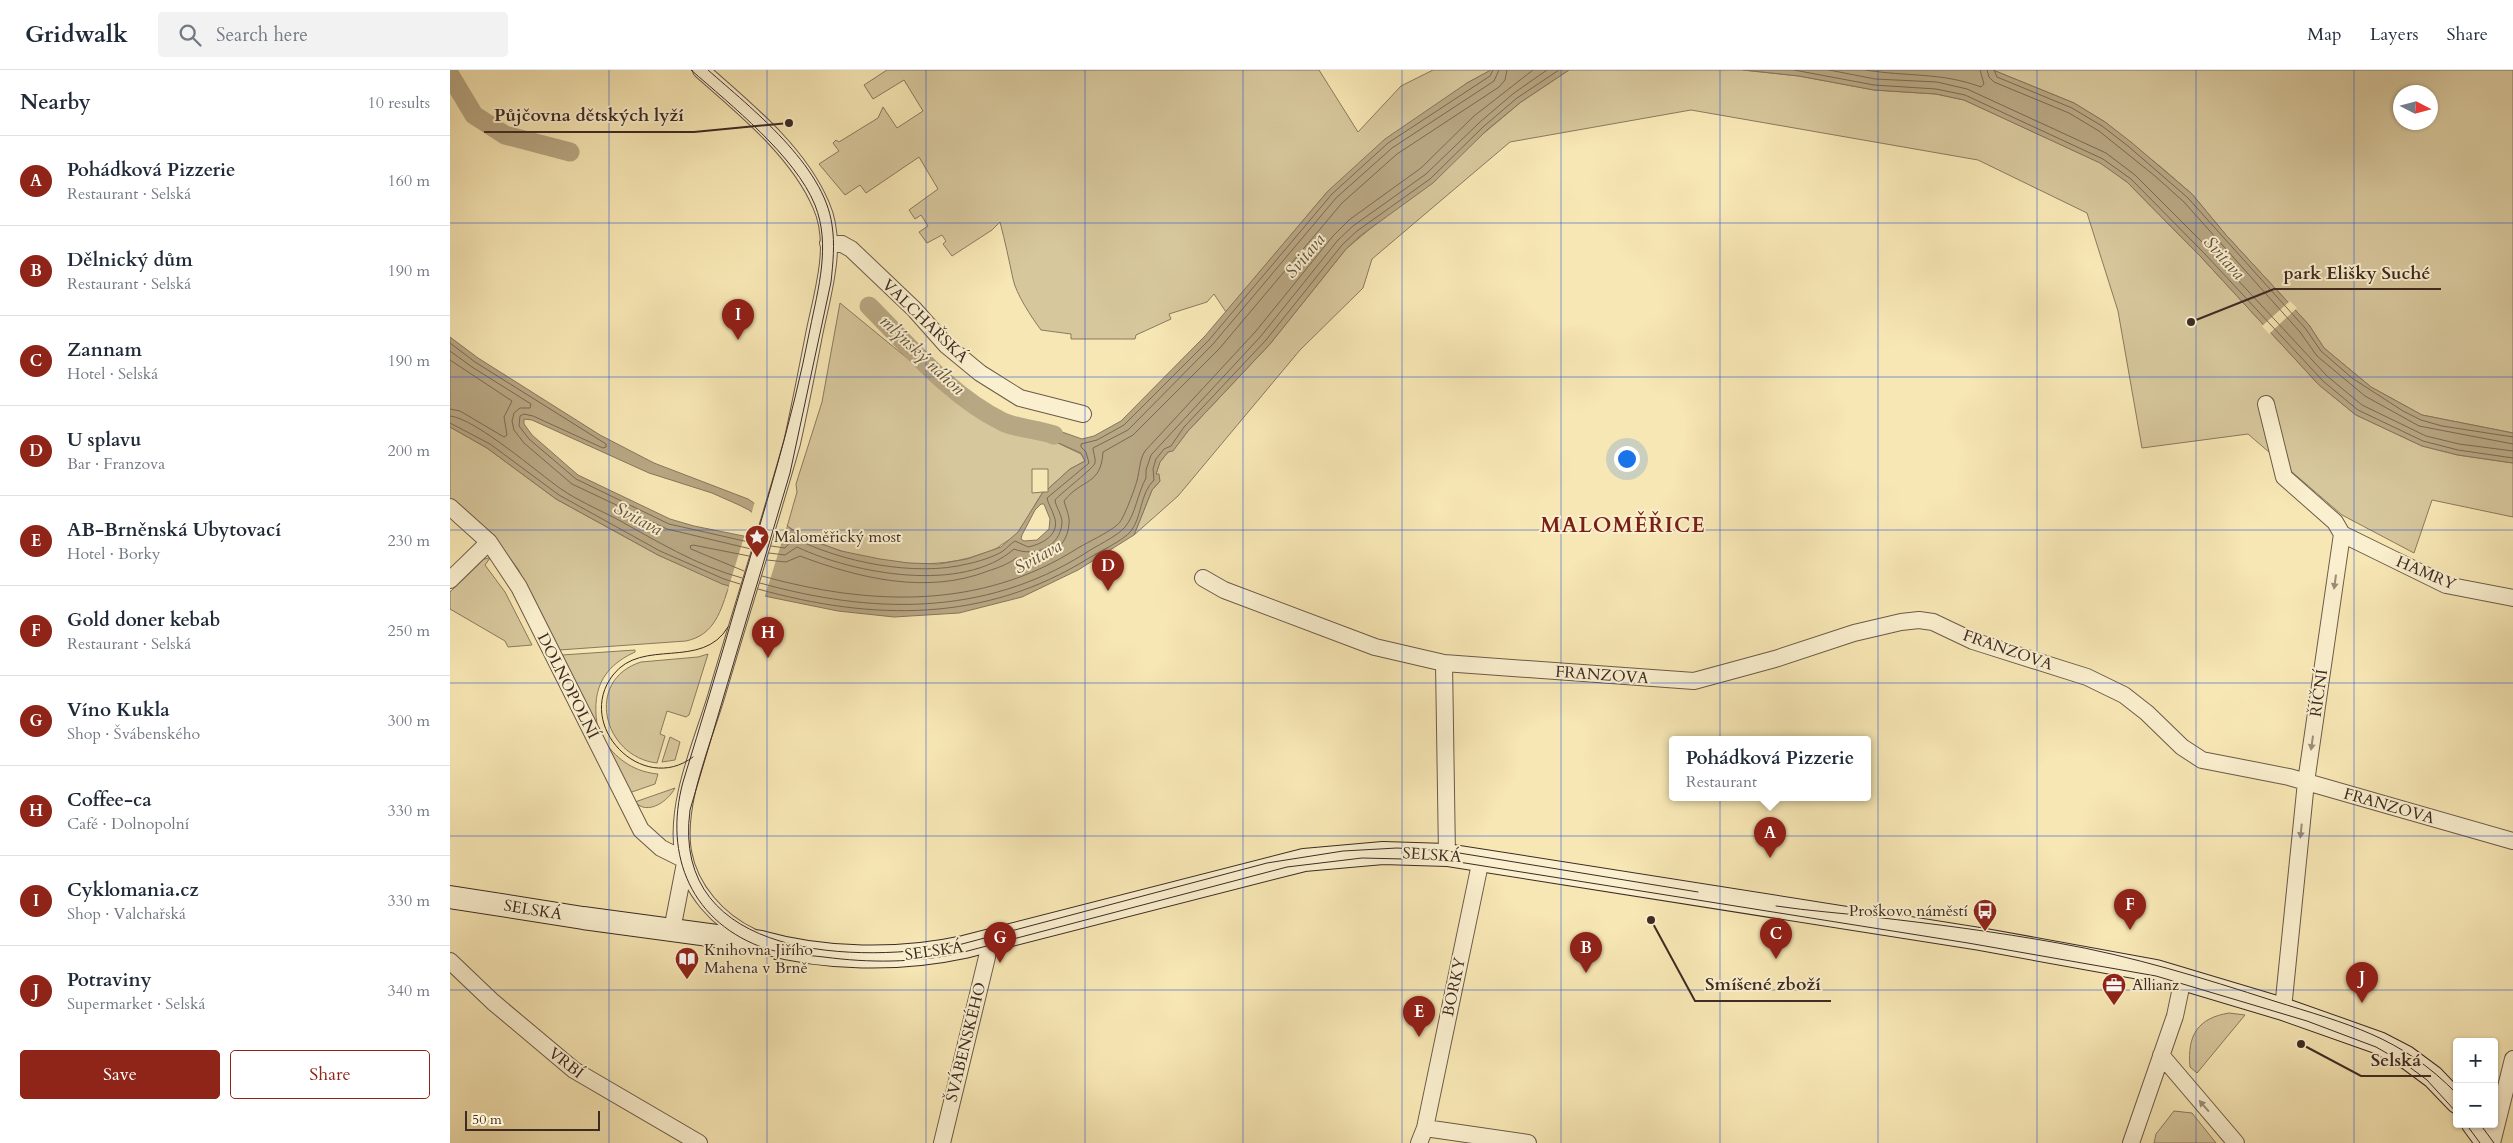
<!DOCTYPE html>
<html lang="en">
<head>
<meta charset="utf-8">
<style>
	body { margin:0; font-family:Cardo,serif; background:#f2f2f3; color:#1f2937 }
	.controls { position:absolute; right:15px; bottom:15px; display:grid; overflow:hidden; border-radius:5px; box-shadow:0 1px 4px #0004 }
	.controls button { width:45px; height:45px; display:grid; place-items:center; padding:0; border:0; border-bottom:1px solid #e0e1e3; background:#fff; color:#1f2937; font:25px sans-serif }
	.compass { position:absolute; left:1943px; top:15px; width:45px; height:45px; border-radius:50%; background:#fff; box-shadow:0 1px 4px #0004; rotate:96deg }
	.scale { position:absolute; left:15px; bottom:12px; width:135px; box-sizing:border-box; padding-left:5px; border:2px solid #3d2b24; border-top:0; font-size:14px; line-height:18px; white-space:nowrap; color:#3d2b24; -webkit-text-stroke:4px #faefce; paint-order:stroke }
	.you { position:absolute; left:1176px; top:388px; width:18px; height:18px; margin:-12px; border:4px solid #fff; border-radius:50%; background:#1a73e8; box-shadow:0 0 0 8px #1a73e833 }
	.badge { display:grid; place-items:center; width:32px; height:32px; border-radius:50%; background:#8f2418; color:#fff; font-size:16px; font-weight:700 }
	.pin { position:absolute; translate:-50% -41px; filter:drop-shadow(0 1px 2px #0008) }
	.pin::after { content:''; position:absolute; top:26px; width:18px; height:15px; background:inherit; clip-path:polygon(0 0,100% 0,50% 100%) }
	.popup { position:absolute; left:1219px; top:666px; width:202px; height:65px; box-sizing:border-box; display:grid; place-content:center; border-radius:5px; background:#fff; filter:drop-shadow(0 1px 4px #0005); font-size:16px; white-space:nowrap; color:#747a83 }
	.popup b { font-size:19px; color:#1f2937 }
	.popup::after { content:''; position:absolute; left:50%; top:100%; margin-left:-10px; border:10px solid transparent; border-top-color:#fff }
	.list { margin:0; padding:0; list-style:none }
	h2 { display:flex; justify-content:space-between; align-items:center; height:65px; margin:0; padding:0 20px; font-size:21px }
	h2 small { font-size:16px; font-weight:400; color:#747a83 }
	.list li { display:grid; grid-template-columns:32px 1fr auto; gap:15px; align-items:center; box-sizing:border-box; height:90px; padding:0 20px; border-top:1px solid #e0e1e3 }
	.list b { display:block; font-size:19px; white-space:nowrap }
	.list p { margin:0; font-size:16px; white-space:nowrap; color:#747a83 }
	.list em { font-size:16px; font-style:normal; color:#747a83 }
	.actions { display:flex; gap:10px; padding:15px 20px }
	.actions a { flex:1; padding:11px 0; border:1px solid #8f2418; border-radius:5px; text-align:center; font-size:18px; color:#8f2418 }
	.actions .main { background:#8f2418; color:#fff }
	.icon { flex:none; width:28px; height:28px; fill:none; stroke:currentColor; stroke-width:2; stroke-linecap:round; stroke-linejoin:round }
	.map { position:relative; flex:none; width:2063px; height:1073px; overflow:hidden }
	header { display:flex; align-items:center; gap:30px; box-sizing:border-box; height:70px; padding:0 25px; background:#fff; border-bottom:1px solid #e0e1e3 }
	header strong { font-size:24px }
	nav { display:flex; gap:28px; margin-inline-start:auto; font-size:18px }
	.search { width:350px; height:45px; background:#f2f2f3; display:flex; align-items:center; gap:12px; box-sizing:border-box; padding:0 18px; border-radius:5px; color:#747a83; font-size:19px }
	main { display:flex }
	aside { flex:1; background:#fff }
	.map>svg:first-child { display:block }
	.green { fill:#d7c79c; stroke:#8a7960; fill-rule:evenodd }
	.water { fill:#b8a783; stroke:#87755d; fill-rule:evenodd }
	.pier { fill:#f7e7b4 }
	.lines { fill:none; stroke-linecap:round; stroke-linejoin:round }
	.shore { stroke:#7a6954; stroke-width:1 }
	.canal { stroke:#b8a783; stroke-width:19 }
	.street-casing { stroke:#6c5a48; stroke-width:18 }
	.secondary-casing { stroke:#3d2b24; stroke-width:24 }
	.street { stroke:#faefce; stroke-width:16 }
	.secondary { stroke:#faefce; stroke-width:22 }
	.tram { stroke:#3d2b24; stroke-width:1 }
	.oneway { fill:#9c8d79 }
	.grid { fill:none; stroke:#1d4ed8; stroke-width:1; stroke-opacity:0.55 }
	.labels { text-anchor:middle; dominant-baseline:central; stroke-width:4; stroke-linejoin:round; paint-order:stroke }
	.street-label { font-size:16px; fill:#3d2b24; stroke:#faefce }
	.poi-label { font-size:16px; fill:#3d2b24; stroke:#faefce; text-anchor:start }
	.water-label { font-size:18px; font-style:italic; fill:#625040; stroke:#faefce }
	.district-label { font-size:21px; font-weight:bold; letter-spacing:1px; fill:#7a1f14; stroke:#faefce }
	.leader { fill:none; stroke:#3d2b24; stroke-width:2 }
	.callout-dot { fill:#3d2b24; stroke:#faefce; stroke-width:2 }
	.callout-label { font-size:18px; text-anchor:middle; font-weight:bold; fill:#3d2b24; stroke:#faefce; stroke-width:4; stroke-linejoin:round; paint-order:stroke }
</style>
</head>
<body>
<header>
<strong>Gridwalk</strong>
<div class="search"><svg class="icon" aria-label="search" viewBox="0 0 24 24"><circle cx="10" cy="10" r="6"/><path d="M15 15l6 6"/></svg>Search here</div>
<nav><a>Map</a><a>Layers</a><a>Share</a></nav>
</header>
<main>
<aside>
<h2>Nearby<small>10 results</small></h2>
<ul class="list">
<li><span class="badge">A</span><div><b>Pohádková Pizzerie</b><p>Restaurant · Selská</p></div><em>160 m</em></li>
<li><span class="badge">B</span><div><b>Dělnický dům</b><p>Restaurant · Selská</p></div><em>190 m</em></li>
<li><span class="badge">C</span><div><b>Zannam</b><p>Hotel · Selská</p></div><em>190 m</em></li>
<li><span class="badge">D</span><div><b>U splavu</b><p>Bar · Franzova</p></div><em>200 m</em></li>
<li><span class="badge">E</span><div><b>AB-Brněnská Ubytovací</b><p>Hotel · Borky</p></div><em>230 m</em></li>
<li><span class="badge">F</span><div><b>Gold doner kebab</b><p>Restaurant · Selská</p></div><em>250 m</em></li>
<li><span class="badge">G</span><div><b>Víno Kukla</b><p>Shop · Švábenského</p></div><em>300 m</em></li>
<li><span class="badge">H</span><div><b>Coffee-ca</b><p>Café · Dolnopolní</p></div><em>330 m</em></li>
<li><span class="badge">I</span><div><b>Cyklomania.cz</b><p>Shop · Valchařská</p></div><em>330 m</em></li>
<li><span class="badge">J</span><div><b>Potraviny</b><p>Supermarket · Selská</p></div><em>340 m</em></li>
</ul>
<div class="actions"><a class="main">Save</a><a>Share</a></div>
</aside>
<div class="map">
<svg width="2063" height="1073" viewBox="0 0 2063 1073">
	<rect width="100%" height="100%" fill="#f7e7b4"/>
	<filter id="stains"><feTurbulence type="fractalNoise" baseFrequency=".004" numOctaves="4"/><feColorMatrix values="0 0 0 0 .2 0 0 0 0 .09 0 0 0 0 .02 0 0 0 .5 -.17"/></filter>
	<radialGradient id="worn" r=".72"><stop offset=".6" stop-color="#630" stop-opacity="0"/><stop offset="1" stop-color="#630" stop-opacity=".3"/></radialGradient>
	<path class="green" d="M437 0H869L908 62 951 16 983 0H1041L1017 13 878 121 776 242 764 224 757 232 719 244 721 249 686 265 685 269H621V264L591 260C582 248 566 224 563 209 559 190 555 171 550 152L542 160 502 186 493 174 496 171 492 165 477 173 469 162 478 156 471 145 465 149 459 140 488 119 469 87 416 123 410 115 395 125 369 94 389 81 383 73 386 70 389 72 428 48 433 37 447 58 473 41 454 10 423 29 414 15Z
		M1119 0H1293L1349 6 1424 20 1486 24 1514 30 1651 93 1677 112 1751 187 1869 315 1906 345 1972 376 2008 385 2063 393V447L1982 430 1964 483 1892 445 1798 364 1692 378 1668 241 1637 143 1528 90 1241 40 1060 72 922 189 913 218 850 280 728 426 684 465 702 420 710 411 706 404 710 392 718 382 723 380 738 361 820 274 896 179 1071 32Z
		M1543 0H2063V363L1972 345 1921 317 1874 278 1859 255 1776 165 1742 124 1712 98 1655 52 1624 33ZM1950 22H1980V52H1950Z
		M390 233 507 329 550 359 593 366 631 384 635 391 620 399 598 419V399H582V423L593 422C584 435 578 449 569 461 565 467 557 471 551 475 546 480 537 482 531 484 473 506 388 488 337 457L347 422 346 414 372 332Z
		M0 357 37 378 106 429 208 485 279 516C271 540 265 565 236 571L109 580 68 499 45 468 0 429Z
		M40 488 35 495 55 522 82 575 58 577 55 571 0 539V522L34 489Z
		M185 580V582C150 598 141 623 148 660L112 585Z
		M258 584 239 645 236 647 217 641 210 664 215 666 207 693C153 687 134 610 191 592L248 587Z
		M220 667 230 672 225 690 212 692Z
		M155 672C168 691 186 702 208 704L205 714 179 723Z
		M225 718C218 731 198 746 185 732Z
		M1779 943 1795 945 1747 1003 1740 997C1737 965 1748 948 1779 943Z
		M1724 1041 1742 1043 1766 1073H1704L1706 1064Z"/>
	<path class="water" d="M1041 0H1119L1071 32 1037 60 983 113 910 166 896 179 820 274 738 361 723 381 718 382 710 392 706 404H709L710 411 702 420 684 465 628 500 572 527 509 543 444 547 388 541 319 527 272 514 208 485 106 429 37 378 0 357V267L28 288 150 365 204 393 298 429 355 468 391 481 430 489 459 493 489 494 517 489 551 477 568 462 593 422H598V419L620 399 635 391 631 383 593 366 580 365 582 356H595L632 369 644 366 671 351 755 266 878 121 935 69 1017 13ZM74 349 82 350 199 403 262 423 289 435 299 440 336 471 333 474 244 456 220 449 128 405 82 365 74 354ZM591 434H594L600 449 599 459 587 470 574 471 571 469 572 465 585 440Z
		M1293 0H1543L1624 33 1655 52 1681 72 1742 124 1776 165 1859 255 1874 278 1921 317 1972 345 2063 363V393L2008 385 1972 376 1906 345 1869 315 1751 187 1677 112 1650 93 1514 30 1486 24 1424 20 1349 6Z"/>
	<path class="pier" d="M1840 231 1847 238 1819 264 1812 256Z
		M305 431 337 455 333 469 301 445Z
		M295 464 332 471 314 529 278 519Z"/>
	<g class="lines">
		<path class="shore" d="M1344 0 1424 15 1486 19 1515 25 1653 89 1681 109 1755 184 1873 311 1908 340 1973 371 2008 380 2063 388
			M1379 0 1425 9 1487 12 1517 19 1656 83 1685 105 1759 179 1877 306 1912 335 1976 366 2009 374 2063 381
			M1416 0C1457 7 1491 2 1531 17L1534 14 1530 0
			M1537 0 1539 7 1544 12 1619 43 1649 61 1705 106 1734 132 1850 262 1867 286 1915 326 1969 356 2063 374
			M1544 0 1547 7 1622 38 1652 56 1678 76 1738 128 1855 258 1871 281 1902 308 1953 341 1971 350 1992 356 2063 367
			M0 273 25 292 156 374V377L153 378 83 346 74 344 70 346 69 356 79 369 126 409 219 454 303 473
			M0 281 22 297 81 334 80 338H70L64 343 62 351 64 360 74 373 122 414 217 459 301 479
			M0 290 62 331 54 347 57 365 54 367 10 341 0 339
			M0 346C25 348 88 403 111 419 127 430 147 439 165 448 205 470 247 496 292 508
			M0 353 40 374 109 425 210 481 274 509 290 514
			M321 476 335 478 344 468C391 492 465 507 517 494 527 492 544 487 553 481 557 478 560 474 565 471L578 477C593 474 611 464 604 446 602 439 598 434 597 428L639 393 636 382 631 377V374L647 370 674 355 759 270 882 124 938 73 1040 6 1043 0
			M319 483 335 485 347 477C404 504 513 524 564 479 584 487 610 478 612 453 612 444 606 438 605 430 612 422 644 398 645 393 646 388 643 383 643 378L678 360 763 274 886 128 942 78 1044 11 1049 0
			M317 490 336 492 350 486C408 508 477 525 538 501 547 498 557 495 566 488 589 493 617 482 619 454 620 446 616 439 614 431 632 408 651 416 653 382L683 365 769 279 892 133 947 84 1049 17 1055 10 1057 0
			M294 501 241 479 240 476 243 475 299 486
			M312 506C420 536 531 540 628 478 638 472 664 460 670 452 675 445 687 414 688 406 690 397 690 389 695 381L806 261 883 166 899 150 971 98 1024 46 1083 0
			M310 513C421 544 533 547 634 484 644 477 668 466 675 457 685 446 688 422 696 408V400L701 385 811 266 888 170 903 156 976 104 1030 52 1064 23 1097 0
			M308 519C423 551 535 553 639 488 649 482 674 470 681 461 692 447 690 423 704 410L703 399 706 389 714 379 721 376 734 357 816 270 892 175 907 161 980 109 1033 57 1067 28 1109 0"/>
		<path class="canal" d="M0 5 24 45 55 65 120 82
			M419 236C460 277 500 326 553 352 569 359 588 359 604 365"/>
		<defs>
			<path id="street" d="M251 0C294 38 348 81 371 135 389 175 372 224 364 265 357 301 350 337 342 373 318 458 291 542 266 627 252 673 225 734 233 782 240 820 268 851 302 867
				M378 173 392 174 401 179 464 239 496 275 530 303 570 328 633 344
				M1816 334 1834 407 1885 452 1892 464 1856 712 1833 939
				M0 437 39 472 69 517 191 760 211 778 235 790
				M1892 464 1996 515 2063 528
				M753 508 774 520 925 577 994 593 1244 611 1325 589 1404 563 1451 552 1469 550 1483 552 1523 571 1637 607 1674 625 1697 643 1732 677 1752 690 1839 707 2063 771
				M0 510 39 472
				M994 593 997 785
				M222 860 235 793
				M0 891 43 932 124 1000 249 1073
				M1711 985 1786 1073
				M975 1058 1078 1073
				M492 1073 537 887 539 871
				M969 1073 975 1058 1031 789
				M1681 1073 1725 946 1733 908
				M2042 1073 2063 989"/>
			<path id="secondary" d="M0 827 133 848 311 872C374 890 450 891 514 877L854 790 933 783 997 785 1530 869 1706 901 1833 939 1929 973 1956 987 1983 1007 2007 1032
				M2023 1054 2037 1073"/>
		</defs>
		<use href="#street" class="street-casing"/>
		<use href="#secondary" class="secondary-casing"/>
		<use href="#street" class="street"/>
		<use href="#secondary" class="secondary"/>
		<path class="tram" d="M241 0C281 35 345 86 365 135 381 175 368 219 360 259 342 353 313 444 286 535 269 594 251 653 233 712 213 786 242 854 317 879 335 884 356 885 374 887 419 893 465 893 510 883L837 797 912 788 996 790 1518 873 1706 906 1857 951 1926 977 1954 993 1977 1010 2007 1043
			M258 0C301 38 374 95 382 155 385 174 383 193 381 212L340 403 240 740C220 891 410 894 512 874L817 793 893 781 947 778 997 781 1248 822
			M243 687C192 726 124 655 163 605 192 567 252 601 278 557
			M1326 836C1359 841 1392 843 1424 847 1485 854 1547 862 1608 873 1682 886 1753 908 1824 931 1897 954 1951 966 2007 1024
			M2016 1054 2030 1073
			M2030 1054 2044 1073"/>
	</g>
	<defs><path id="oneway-solid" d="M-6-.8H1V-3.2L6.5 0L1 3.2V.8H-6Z" transform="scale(1.25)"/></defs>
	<g class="oneway">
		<use href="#oneway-solid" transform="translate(1885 512) rotate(98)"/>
		<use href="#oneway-solid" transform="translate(1862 673) rotate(98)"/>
		<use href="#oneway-solid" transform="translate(1851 761) rotate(96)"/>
		<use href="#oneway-solid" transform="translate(1754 1036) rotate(-131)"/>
	</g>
	<path class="grid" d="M159 0V1073M317 0V1073M476 0V1073M635 0V1073M793 0V1073M952 0V1073M1111 0V1073M1270 0V1073M1428 0V1073M1587 0V1073M1746 0V1073M1904 0V1073M0 153H2063M0 307H2063M0 460H2063M0 613H2063M0 766H2063M0 920H2063"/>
	<defs>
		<symbol id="sight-pin" viewBox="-11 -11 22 30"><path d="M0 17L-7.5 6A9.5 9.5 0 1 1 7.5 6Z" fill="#8f2418" stroke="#faefce"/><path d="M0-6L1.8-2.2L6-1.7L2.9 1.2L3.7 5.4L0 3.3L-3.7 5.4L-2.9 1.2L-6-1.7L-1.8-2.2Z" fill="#fff"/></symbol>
		<symbol id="bus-pin" viewBox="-11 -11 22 30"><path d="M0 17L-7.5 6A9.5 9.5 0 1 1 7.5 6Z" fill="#8f2418" stroke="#faefce"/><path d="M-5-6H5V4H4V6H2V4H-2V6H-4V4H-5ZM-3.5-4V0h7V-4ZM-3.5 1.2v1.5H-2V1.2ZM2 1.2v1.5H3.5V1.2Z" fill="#fff"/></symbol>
		<symbol id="library-pin" viewBox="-11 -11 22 30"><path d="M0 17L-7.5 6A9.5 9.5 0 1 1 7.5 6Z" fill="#8f2418" stroke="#faefce"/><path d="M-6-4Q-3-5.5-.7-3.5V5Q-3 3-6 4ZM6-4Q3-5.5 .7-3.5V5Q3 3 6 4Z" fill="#fff"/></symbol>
		<symbol id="office-pin" viewBox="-11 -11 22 30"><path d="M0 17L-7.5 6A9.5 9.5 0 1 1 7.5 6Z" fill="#8f2418" stroke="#faefce"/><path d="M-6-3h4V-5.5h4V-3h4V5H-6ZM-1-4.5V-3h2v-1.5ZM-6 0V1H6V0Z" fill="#fff"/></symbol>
	</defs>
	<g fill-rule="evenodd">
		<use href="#sight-pin" x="293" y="453" width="28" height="38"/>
		<use href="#bus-pin" x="1521" y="827" width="28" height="38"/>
		<use href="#library-pin" x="223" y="875" width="28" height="38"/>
		<use href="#office-pin" x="1650" y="901" width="28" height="38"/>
	</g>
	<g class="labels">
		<g class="street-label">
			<text transform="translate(475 251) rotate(44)">VALCHAŘSKÁ</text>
			<text transform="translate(1976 503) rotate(23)">HAMRY</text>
			<text transform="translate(1558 580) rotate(19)">FRANZOVA</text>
			<text transform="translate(1152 605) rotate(4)">FRANZOVA</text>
			<text transform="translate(118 616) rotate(63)">DOLNOPOLNÍ</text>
			<text transform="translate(1869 623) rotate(-82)">ŘÍČNÍ</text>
			<text transform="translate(1939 736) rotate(16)">FRANZOVA</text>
			<text transform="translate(982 785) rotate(4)">SELSKÁ</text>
			<text transform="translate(83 840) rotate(9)">SELSKÁ</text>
			<text transform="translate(484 881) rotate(-8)">SELSKÁ</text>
			<text transform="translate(1004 917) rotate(-78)">BORKY</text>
			<text transform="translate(516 972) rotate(-76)">ŠVÁBENSKÉHO</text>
			<text transform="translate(116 993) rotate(38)">VRBÍ</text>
		</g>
		<g class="poi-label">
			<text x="324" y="467">Maloměřický most</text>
			<text x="1518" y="841" text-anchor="end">Proškovo náměstí</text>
			<text x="254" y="880">Knihovna Jiřího<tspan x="254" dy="18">Mahena v Brně</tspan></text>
			<text x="1682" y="915">Allianz</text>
		</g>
		<g class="water-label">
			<text transform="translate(855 186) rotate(-50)">Svitava</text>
			<text transform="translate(1774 188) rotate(48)">Svitava</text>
			<text transform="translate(472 285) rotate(43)">mlýnský náhon</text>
			<text transform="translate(188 449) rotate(28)">Svitava</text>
			<text transform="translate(588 487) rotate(-29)">Svitava</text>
		</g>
		<g class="district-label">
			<text x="1173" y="455">MALOMĚŘICE</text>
		</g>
	</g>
	<path class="leader" d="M339 53L244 62H34M1741 252L1824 219H1991M1201 850L1245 931H1381M1851 974L1911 1006H1981"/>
	<g class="callout-dot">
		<circle cx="339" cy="53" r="5"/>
		<circle cx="1741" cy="252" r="5"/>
		<circle cx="1201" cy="850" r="5"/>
		<circle cx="1851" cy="974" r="5"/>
	</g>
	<g class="callout-label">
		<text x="139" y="51">Půjčovna dětských lyží</text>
		<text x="1907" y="209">park Elišky Suché</text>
		<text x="1313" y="920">Smíšené zboží</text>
		<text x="1946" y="996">Selská</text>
	</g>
	<rect width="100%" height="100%" filter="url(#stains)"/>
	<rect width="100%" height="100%" fill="url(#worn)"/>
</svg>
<div class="controls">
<button>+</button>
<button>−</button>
</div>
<svg class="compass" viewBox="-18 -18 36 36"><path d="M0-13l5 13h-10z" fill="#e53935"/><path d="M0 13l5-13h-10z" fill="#747a83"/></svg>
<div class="scale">50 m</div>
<div class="you"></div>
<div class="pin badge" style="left:1320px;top:788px">A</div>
<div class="popup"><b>Pohádková Pizzerie</b>Restaurant</div>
<div class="pin badge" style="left:1136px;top:903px">B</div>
<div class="pin badge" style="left:1326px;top:889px">C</div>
<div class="pin badge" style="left:658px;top:521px">D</div>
<div class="pin badge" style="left:969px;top:967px">E</div>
<div class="pin badge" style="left:1680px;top:860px">F</div>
<div class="pin badge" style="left:550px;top:893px">G</div>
<div class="pin badge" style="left:318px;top:588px">H</div>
<div class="pin badge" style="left:288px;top:270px">I</div>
<div class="pin badge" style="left:1912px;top:933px">J</div>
</div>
</main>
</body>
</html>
